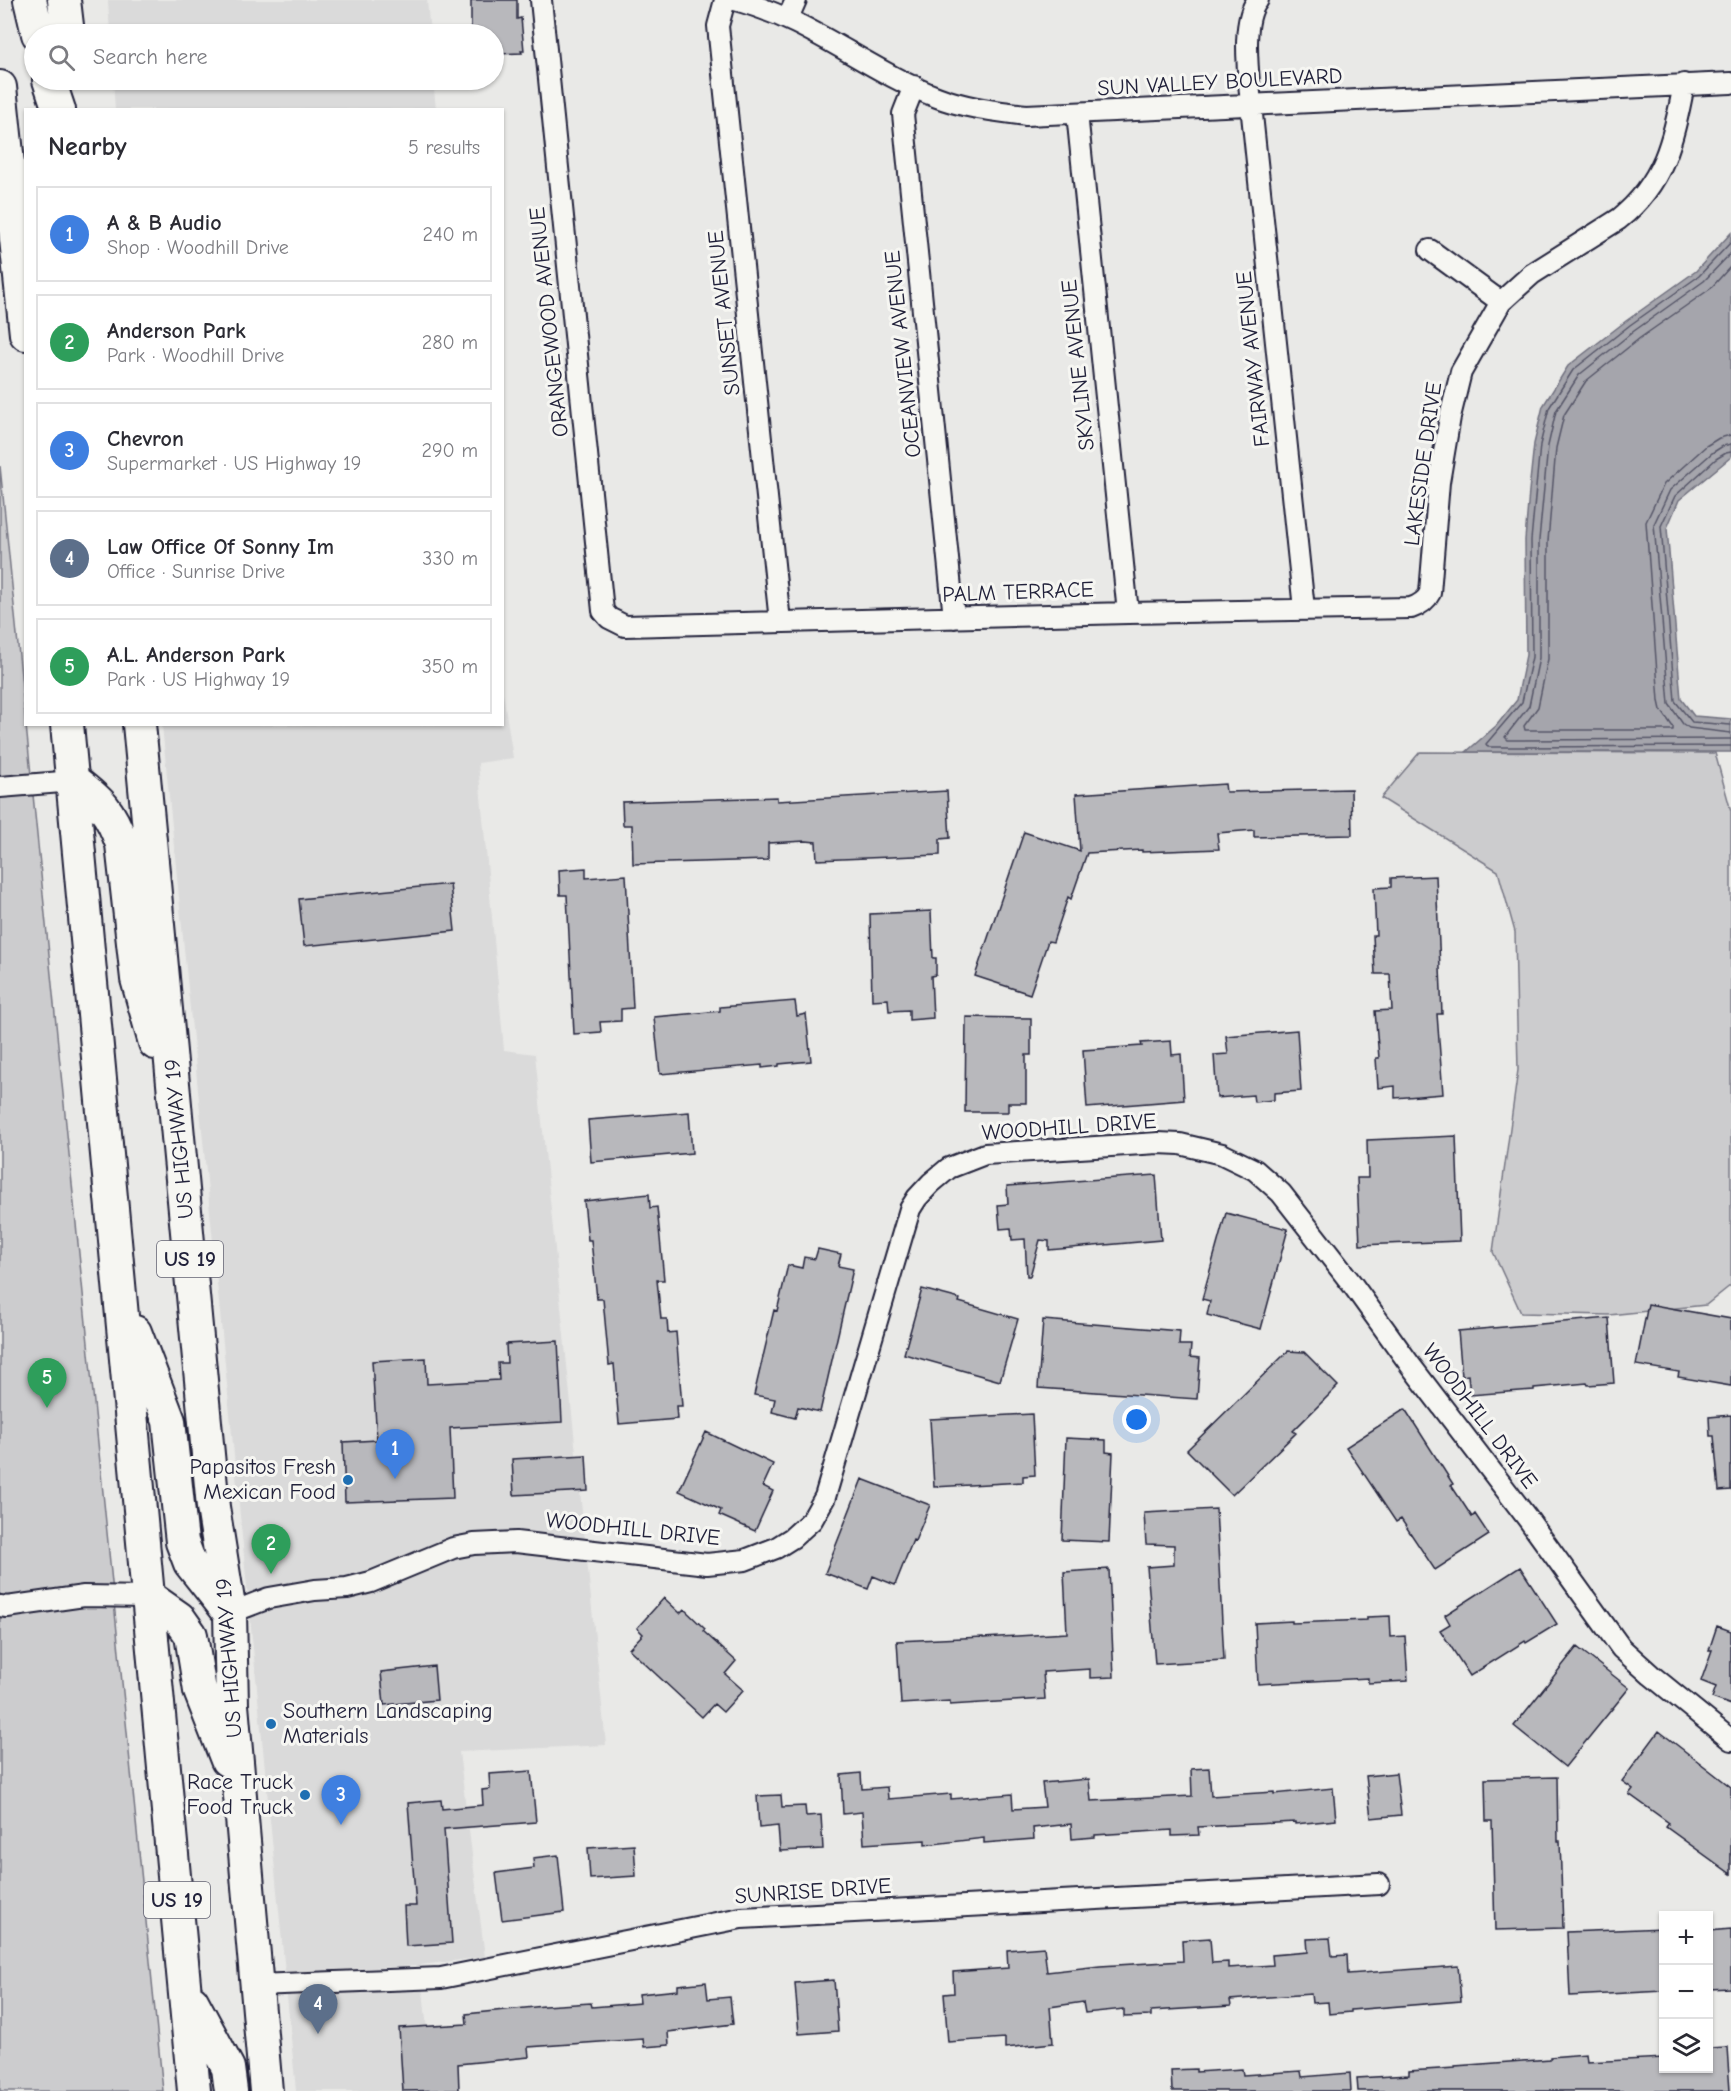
<!DOCTYPE html>
<html lang="en">
<head>
<meta charset="utf-8">
<style>
	body { margin:0; font-family:"Comic Neue",sans-serif; background:#f7f7f7; color:#2b2b33 }
	.controls { position:absolute; right:18px; bottom:18px; display:grid; overflow:hidden; border-radius:0px; box-shadow:0 2px 4px #0004 }
	.controls button { width:54px; height:54px; display:grid; place-items:center; padding:0; border:0; border-bottom:2px solid #e1e1e2; background:#fff; color:#2b2b33; font:30px sans-serif }
	.you { position:absolute; left:1137px; top:1420px; width:21px; height:21px; margin:-15px; border:4px solid #fff; border-radius:50%; background:#1a73e8; box-shadow:0 0 0 9px #1a73e833 }
	.badge { display:grid; place-items:center; width:39px; height:39px; border-radius:50%; background:#1f6fb2; color:#fff; font-size:20px; font-weight:700 }
	.pin { position:absolute; translate:-50% -50px; filter:drop-shadow(0 2px 3px #0008) }
	.pin::after { content:''; position:absolute; top:32px; width:21px; height:18px; background:inherit; clip-path:polygon(0 0,100% 0,50% 100%) }
	.list { margin:0; padding:0; list-style:none }
	h2 { display:flex; justify-content:space-between; align-items:center; height:78px; margin:0; padding:0 24px; font-size:26px }
	h2 small { font-size:20px; font-weight:400; color:#7c7c81 }
	.list li { display:grid; grid-template-columns:39px 1fr auto; gap:18px; align-items:center; box-sizing:border-box; height:96px; margin:0 12px 12px; padding:0 12px; border:2px solid #e1e1e2; border-radius:0px }
	.list b { display:block; font-size:22px; white-space:nowrap }
	.list p { margin:0; font-size:20px; white-space:nowrap; color:#7c7c81 }
	.list em { font-size:20px; font-style:normal; color:#7c7c81 }
	.icon { flex:none; width:33px; height:33px; fill:none; stroke:currentColor; stroke-width:2; stroke-linecap:round; stroke-linejoin:round }
	.map { position:relative; flex:none; width:1731px; height:2091px; overflow:hidden }
	.search { position:absolute; background:#fff; box-shadow:0 2px 4px #0004; left:24px; top:24px; width:480px; height:66px; display:flex; align-items:center; gap:15px; box-sizing:border-box; padding:0 21px; border-radius:33px; color:#7c7c81; font-size:22px }
	.panel { position:absolute; background:#fff; box-shadow:0 2px 4px #0004; left:24px; top:108px; width:480px; height:618px; border-radius:0px }
	.map>svg:first-child { display:block }
	.built { fill:#dadada }
	.green { fill:#ccccce; stroke:#777784; stroke-width:1.5 }
	.water { fill:#a5a5ac; stroke:#71717f; stroke-width:1.5 }
	.lines { fill:none; stroke-linecap:round; stroke-linejoin:round }
	.shore { stroke:#565668; stroke-width:1.5 }
	.building { fill:#b8b8bc; stroke:#22223b; stroke-width:1.5 }
	.minor-casing { stroke:#22223b; stroke-width:24 }
	.trunk-casing { stroke:#22223b; stroke-width:36 }
	.minor { stroke:#f6f6f2; stroke-width:20 }
	.trunk { stroke:#f6f6f2; stroke-width:32 }
	.poi-dot { fill:#1f6fb2; stroke:#f6f6f2; stroke-width:2 }
	.labels { text-anchor:middle; dominant-baseline:central; stroke-width:6; stroke-linejoin:round; paint-order:stroke }
	.shield { fill:#f6f6f2; stroke:#626272; stroke-width:1.5 }
	.shield-label { font-size:21px; font-weight:bold; fill:#22223b }
	.street-label { font-size:22px; fill:#22223b; stroke:#f6f6f2 }
	.poi-label { font-size:22px; fill:#22223b; stroke:#f6f6f2; text-anchor:end }
</style>
</head>
<body>
<div class="map">
<svg width="1731" height="2091" viewBox="0 0 1731 2091">
	<rect width="100%" height="100%" fill="#e9e9e7"/>
	<filter id="ink" filterUnits="userSpaceOnUse"><feTurbulence type="fractalNoise" baseFrequency=".0167" numOctaves="2"/><feDisplacementMap in="SourceGraphic" scale="12" xChannelSelector="R" yChannelSelector="G"/><feConvolveMatrix kernelMatrix="1 2 1 2 8 2 1 2 1" color-interpolation-filters="sRGB"/></filter>
	<g filter="url(#ink)">
		<path class="built" d="M108 0H427L430 34H110Z
			M113 80H433L436 109H115Z
			M503 693 513 758 478 763 504 1050 535 1054 606 1745 459 1752 485 1957 421 1965 420 1966 285 1972 162 725 502 724Z
			M423 1990 433 2091H296L287 1996Z"/>
		<path class="green" d="M0 466 163 2091H0Z
			M1420 752 1715 753 1731 811V1285L1706 1305 1609 1315 1521 1313 1493 1252 1518 1070 1515 932 1498 871 1381 798Z"/>
		<path class="water" d="M1731 233V457L1679 500 1667 528 1681 699 1694 716 1731 719V752H1466L1496 726 1517 700 1526 655 1525 540 1529 491 1534 444 1543 406 1568 366 1626 321 1696 271Z"/>
		<g class="lines">
			<path class="shore" d="M1731 242 1699 276 1630 325 1573 370 1549 408 1540 445 1531 540 1532 657 1522 702 1486 744 1488 747H1508L1731 746
				M1731 253 1704 281 1634 331 1579 375 1556 411 1548 446 1539 540V658L1529 706 1505 737 1508 740 1731 739
				M1731 266 1710 289 1640 338 1586 381 1564 415 1556 448 1548 541V659L1538 707 1524 726 1525 730H1673V727L1661 710 1659 701 1646 522 1664 484 1706 446 1719 438 1731 435
				M1731 444 1723 446 1712 453 1670 490 1654 524 1669 704 1683 724 1689 728 1731 733
				M1731 452 1726 453 1716 459 1675 496 1661 526 1675 701 1692 722 1731 725"/>
		</g>
		<path class="building" d="M471 0H517V19L521 18 524 51H521L522 53 494 54V34H471Z
			M1225 784 1226 792 1351 789 1352 835 1254 837V830L1217 833 1219 849 1142 852V850L1087 853 1071 899 1068 897 1053 942 1048 941 1030 994 975 976 1024 832 1080 851 1076 794Z
			M947 791 950 838 940 839V855L817 860 816 842 806 841 768 843V860L633 864 632 825H623L622 802 777 797V801Z
			M586 868V878L626 875 633 1008 621 1009V1021L600 1022 601 1032 574 1034 567 895H560L559 870Z
			M1436 876 1442 1014H1437L1443 1094 1395 1098V1086L1378 1088 1376 1058H1379L1375 1011 1392 1010 1390 974H1375L1373 935H1376L1374 888 1391 887V878Z
			M450 884 455 931 304 946 299 899Z
			M931 911 933 958H936V975L931 976 933 1018 909 1020V1010L889 1011 888 999 872 1000 870 914Z
			M795 1001 797 1016 806 1014 811 1061 779 1064V1066L762 1068V1065L660 1074 654 1017 720 1011V1007Z
			M966 1017 1031 1018V1055H1026V1103H1008V1112H965Z
			M1297 1030 1301 1091 1274 1093V1100L1254 1102 1253 1095 1217 1098 1214 1055 1228 1054 1226 1036Z
			M1171 1041 1172 1055 1181 1054 1184 1100 1087 1108 1083 1050 1142 1046 1141 1043Z
			M689 1112 692 1153 591 1162 588 1120Z
			M1456 1136 1460 1241 1360 1245 1357 1178H1368L1367 1140Z
			M1156 1175 1161 1240 1049 1250V1241L1040 1240 1030 1276H1027L1025 1239 1012 1240 1011 1228 1000 1229 998 1205 1008 1204 1007 1186Z
			M649 1194 650 1208 657 1207 664 1280H657L661 1319H667L668 1333 676 1332 682 1406H676L677 1419 619 1424 614 1364 609 1365 603 1299H597L591 1240H588L584 1201Z
			M1226 1213 1288 1229 1261 1329 1207 1315 1210 1301 1202 1299Z
			M818 1249 841 1254 838 1266 853 1269 820 1412 798 1407 795 1418 772 1412 775 1399 754 1395 774 1310 777 1311 788 1265 802 1268 804 1257 815 1259Z
			M922 1289 960 1299 959 1302 1018 1319 1000 1381 904 1354Z
			M1648 1304 1731 1319V1386L1678 1377 1679 1372 1636 1365Z
			M1609 1318 1614 1383 1588 1385 1587 1383 1534 1388V1390L1470 1395 1468 1375 1462 1376 1458 1331Z
			M1043 1320 1180 1331 1179 1345H1191L1190 1357 1200 1358 1197 1399 1038 1388Z
			M558 1341 562 1422 450 1428 453 1498 345 1502 343 1442 377 1440 372 1361 426 1358 427 1384 499 1380 498 1363H507L506 1344Z
			M1288 1351 1304 1352 1338 1386 1293 1431 1296 1433 1232 1495 1187 1450Z
			M1405 1409 1453 1484 1451 1485 1472 1517 1475 1514 1489 1535 1435 1570 1401 1519 1396 1522 1346 1447Z
			M1032 1414 1035 1475 1023 1476V1482L934 1487 930 1419Z
			M1731 1415V1490L1719 1491 1714 1436H1710L1709 1417Z
			M706 1432 773 1464 763 1486 773 1491 755 1531 719 1515 721 1510 679 1491Z
			M1066 1438 1106 1440V1452L1113 1453 1109 1542 1062 1540Z
			M586 1455 588 1491 514 1495 512 1459Z
			M862 1479 930 1505 915 1541 913 1540 895 1585 873 1576 868 1589 825 1573Z
			M1216 1509 1224 1660 1155 1664 1147 1567 1174 1565V1545L1146 1544 1144 1513Z
			M1520 1567 1557 1624 1526 1643 1525 1641 1470 1676 1440 1630 1450 1624 1445 1615Z
			M1109 1569 1114 1677 1090 1678V1669L1043 1672 1045 1699 950 1705V1701L901 1704 897 1641 983 1637V1638L1067 1633 1064 1572Z
			M664 1598 680 1613 684 1609 705 1629 703 1631 736 1661 725 1674 743 1690 723 1712 714 1704 702 1717 629 1649 643 1634 637 1628Z
			M1390 1616 1391 1637 1405 1636 1408 1681 1368 1683V1678L1258 1684 1255 1623 1292 1621V1623L1367 1620V1617Z
			M1717 1626 1731 1631V1705L1712 1698 1716 1687 1701 1681 1712 1650H1709Z
			M1577 1647 1629 1688 1565 1767 1514 1726Z
			M434 1666 437 1700 384 1705 381 1672Z
			M1659 1731 1731 1787V1874L1666 1827 1669 1823 1629 1794 1633 1789 1622 1781Z
			M1209 1768 1211 1796 1274 1792V1794L1333 1788 1336 1820 1295 1824V1822L1198 1827 1199 1835 1172 1836V1830L1095 1835V1837L1072 1839 1071 1824 1033 1828 1034 1839 984 1843V1838L925 1845V1840L864 1844 862 1812 843 1814 841 1775 861 1773 862 1789 887 1787 888 1799 951 1794V1799L1012 1794 1013 1809 1045 1807 1042 1783 1089 1779 1091 1801 1192 1796 1191 1769Z
			M531 1771 536 1822 444 1829 452 1943 406 1946 404 1906H416L408 1803 441 1800 442 1809 483 1805 482 1790 490 1789 489 1774Z
			M1396 1773 1401 1815 1371 1818 1366 1776Z
			M1557 1777 1558 1841H1560L1563 1928 1495 1930 1492 1821H1486L1485 1779Z
			M781 1795 782 1807 805 1806 806 1816 821 1815 823 1849 780 1851 778 1826 759 1828 757 1796Z
			M634 1845 636 1876 590 1879 588 1848Z
			M558 1855 564 1912 502 1920 496 1873 534 1868 533 1858Z
			M1664 1928V1991L1570 1996 1567 1932Z
			M1731 1929V1988L1708 1989V1931Z
			M1210 1938 1212 1963 1228 1962V1968L1273 1965 1272 1955 1308 1952 1307 1939 1330 1938 1332 1956 1347 1955 1348 1974 1458 1966 1461 2001 1351 2010V2012L1329 2014 1328 2002 1312 2003 1311 1994 1230 2000 1231 2006 1151 2011V2016L1124 2017V2009L1085 2013 1083 2002 1050 2007 1053 2043 1005 2048V2038L948 2042 944 1994 954 1993 953 1972 1008 1968 1007 1950 1044 1947 1047 1972 1100 1966 1183 1961 1182 1940Z
			M834 1980 838 2031 799 2034 795 1983Z
			M706 1982 708 1999 730 1997 733 2024 668 2032 669 2045 644 2047 643 2039 528 2047 529 2057 458 2064 459 2090 403 2091 399 2028 467 2024 466 2014 544 2006 591 2003 592 2007 640 2003 639 1994 678 1990V1985Z
			M1727 2047 1730 2091H1358L1357 2078 1409 2075V2071L1455 2068V2066L1550 2059V2057L1586 2054 1587 2062 1664 2058V2068H1708V2048Z
			M1196 2069V2072L1242 2069 1243 2075 1301 2071 1302 2077 1350 2073 1351 2091H1172L1171 2070Z"/>
		<g class="lines">
			<defs>
				<path id="minor" d="M541 0 603 611 609 618 625 626 1128 613 1411 608C1420 605 1426 601 1430 593L1439 482 1450 417 1461 372 1501 302 1532 274 1619 219C1664 183 1674 139 1684 84
					M725 0 718 26 780 622
					M735 0C811 20 865 69 937 97 965 108 997 111 1026 115L1731 83
					M1258 0C1240 21 1249 77 1251 105L1304 609
					M788 18 796 0
					M914 86 903 114 954 618
					M1077 113 1128 613
					M1430 250 1501 302
					M0 787 74 781
					M0 1606 7 1607 84 1596 149 1597
					M230 1613 269 1598 315 1590 347 1588 371 1582 453 1548 474 1544 516 1542 707 1564 745 1560 776 1548 792 1538 812 1520 825 1497 910 1209 917 1198 931 1183 949 1168 985 1154 1158 1143 1180 1144 1222 1154 1255 1170 1281 1193 1352 1284 1411 1366 1528 1519 1621 1648 1651 1675 1731 1740
					M256 1985 441 1978 741 1918 1379 1884"/>
				<path id="trunk" d="M30 0 38 34
					M64 0 68 34
					M49 80 59 110
					M0 87 26 334
					M67 724 194 2091
					M139 724 213 1507 230 1613 232 1705 266 2091
					M74 781C101 802 110 810 122 844L137 979 155 1043
					M135 1332 169 1421 182 1542 190 1563 228 1611
					M149 1597 179 1618 191 1635 200 1691 227 1760
					M192 2001 228 2068 231 2091"/>
			</defs>
			<use href="#minor" class="minor-casing"/>
			<use href="#trunk" class="trunk-casing"/>
			<use href="#minor" class="minor"/>
			<use href="#trunk" class="trunk"/>
		</g>
	</g>
	<g class="poi-dot">
		<circle cx="348" cy="1480" r="6"/>
		<circle cx="271" cy="1724" r="6"/>
		<circle cx="305" cy="1795" r="6"/>
	</g>
	<g class="labels">
		<g class="shield">
			<rect x="157" y="1241" width="66" height="36" rx="4.5"/>
			<rect x="144" y="1882" width="66" height="36" rx="4.5"/>
		</g>
		<g class="shield-label">
			<text x="190" y="1259">US 19</text>
			<text x="177" y="1900">US 19</text>
		</g>
		<g class="street-label">
			<text transform="translate(1220 82) rotate(-3)">SUN VALLEY BOULEVARD</text>
			<text transform="translate(724 313) rotate(-96)">SUNSET AVENUE</text>
			<text transform="translate(549 322) rotate(-96)">ORANGEWOOD AVENUE</text>
			<text transform="translate(903 354) rotate(-96)">OCEANVIEW AVENUE</text>
			<text transform="translate(1253 359) rotate(-96)">FAIRWAY AVENUE</text>
			<text transform="translate(1078 365) rotate(-96)">SKYLINE AVENUE</text>
			<text transform="translate(1423 464) rotate(-82)">LAKESIDE DRIVE</text>
			<text transform="translate(1018 592) rotate(-2)">PALM TERRACE</text>
			<text transform="translate(1069 1127) rotate(-4)">WOODHILL DRIVE</text>
			<text transform="translate(179 1139) rotate(-95)">US HIGHWAY 19</text>
			<text transform="translate(1480 1416) rotate(53)">WOODHILL DRIVE</text>
			<text transform="translate(633 1529) rotate(6)">WOODHILL DRIVE</text>
			<text transform="translate(229 1658) rotate(-94)">US HIGHWAY 19</text>
			<text transform="translate(813 1891) rotate(-4)">SUNRISE DRIVE</text>
		</g>
		<g class="poi-label">
			<text x="336" y="1467">Papasitos Fresh<tspan x="336" dy="25">Mexican Food</tspan></text>
			<text x="283" y="1711" text-anchor="start">Southern Landscaping<tspan x="283" dy="25">Materials</tspan></text>
			<text x="293" y="1782">Race Truck<tspan x="293" dy="25">Food Truck</tspan></text>
		</g>
	</g>
</svg>
<div class="controls">
<button>+</button>
<button>−</button>
<button><svg class="icon" aria-label="layers" viewBox="0 0 24 24"><path d="M12 4l9 5-9 5-9-5zM3 14l9 5 9-5"/></svg></button>
</div>
<div class="you"></div>
<div class="pin badge" style="left:395px;top:1479px;background:#3f7fe0">1</div>
<div class="pin badge" style="left:271px;top:1574px;background:#2e9e5b">2</div>
<div class="pin badge" style="left:341px;top:1825px;background:#3f7fe0">3</div>
<div class="pin badge" style="left:318px;top:2034px;background:#5c6f8a">4</div>
<div class="pin badge" style="left:47px;top:1408px;background:#2e9e5b">5</div>
<div class="search"><svg class="icon" aria-label="search" viewBox="0 0 24 24"><circle cx="10" cy="10" r="6"/><path d="M15 15l6 6"/></svg>Search here</div>
<section class="panel">
<h2>Nearby<small>5 results</small></h2>
<ul class="list">
<li><span class="badge" style="background:#3f7fe0">1</span><div><b>A &amp; B Audio</b><p>Shop · Woodhill Drive</p></div><em>240 m</em></li>
<li><span class="badge" style="background:#2e9e5b">2</span><div><b>Anderson Park</b><p>Park · Woodhill Drive</p></div><em>280 m</em></li>
<li><span class="badge" style="background:#3f7fe0">3</span><div><b>Chevron</b><p>Supermarket · US Highway 19</p></div><em>290 m</em></li>
<li><span class="badge" style="background:#5c6f8a">4</span><div><b>Law Office Of Sonny Im</b><p>Office · Sunrise Drive</p></div><em>330 m</em></li>
<li><span class="badge" style="background:#2e9e5b">5</span><div><b>A.L. Anderson Park</b><p>Park · US Highway 19</p></div><em>350 m</em></li>
</ul>
</section>
</div>
</body>
</html>
